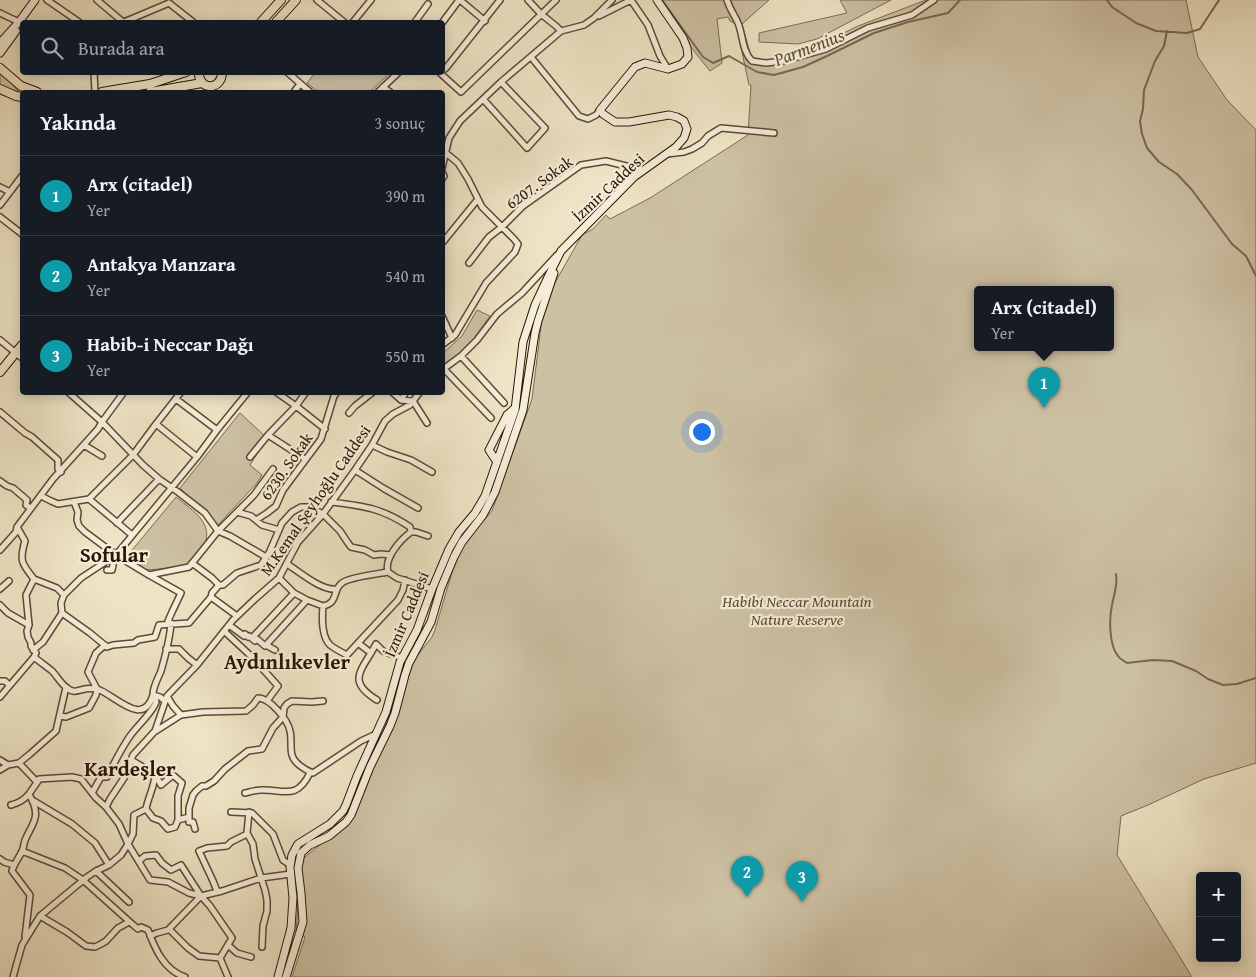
<!DOCTYPE html>
<html lang="tr">
<head>
<meta charset="utf-8">
<style>
	body { margin:0; font-family:"Gentium Book Plus",serif; background:#20242c; color:#f1f3f6 }
	.controls { position:absolute; right:15px; bottom:15px; display:grid; overflow:hidden; border-radius:5px; box-shadow:0 2px 12px #0003 }
	.controls button { width:45px; height:45px; display:grid; place-items:center; padding:0; border:0; border-bottom:1px solid #363941; background:#171b24; color:#f1f3f6; font:25px sans-serif }
	.you { position:absolute; left:701px; top:431px; width:18px; height:18px; margin:-12px; border:4px solid #fff; border-radius:50%; background:#1a73e8; box-shadow:0 0 0 8px #1a73e833 }
	.badge { display:grid; place-items:center; width:32px; height:32px; border-radius:50%; background:#c59692; color:#fff; font-size:16px; font-weight:700 }
	.pin { position:absolute; translate:-50% -41px; filter:drop-shadow(0 1px 2px #0008) }
	.pin::after { content:''; position:absolute; top:26px; width:18px; height:15px; background:inherit; clip-path:polygon(0 0,100% 0,50% 100%) }
	.popup { position:absolute; left:974px; top:286px; width:140px; height:65px; box-sizing:border-box; display:grid; place-content:center; border-radius:5px; background:#171b24; filter:drop-shadow(0 1px 4px #0005); font-size:16px; white-space:nowrap; color:#9ea1a6 }
	.popup b { font-size:19px; color:#f1f3f6 }
	.popup::after { content:''; position:absolute; left:50%; top:100%; margin-left:-10px; border:10px solid transparent; border-top-color:#171b24 }
	.list { margin:0; padding:0; list-style:none }
	h2 { display:flex; justify-content:space-between; align-items:center; height:65px; margin:0; padding:0 20px; font-size:21px }
	h2 small { font-size:16px; font-weight:400; color:#9ea1a6 }
	.list li { display:grid; grid-template-columns:32px 1fr auto; gap:15px; align-items:center; box-sizing:border-box; height:80px; padding:0 20px; border-top:1px solid #363941 }
	.list b { display:block; font-size:19px; white-space:nowrap }
	.list p { margin:0; font-size:16px; white-space:nowrap; color:#9ea1a6 }
	.list em { font-size:16px; font-style:normal; color:#9ea1a6 }
	.icon { flex:none; width:28px; height:28px; fill:none; stroke:currentColor; stroke-width:2; stroke-linecap:round; stroke-linejoin:round }
	.map { position:relative; flex:none; width:1256px; height:977px; overflow:hidden }
	.search { position:absolute; background:#171b24; box-shadow:0 2px 12px #0003; left:20px; top:20px; width:425px; height:55px; display:flex; align-items:center; gap:12px; box-sizing:border-box; padding:0 18px; border-radius:5px; color:#9ea1a6; font-size:19px }
	.panel { position:absolute; background:#171b24; box-shadow:0 2px 12px #0003; left:20px; top:90px; width:425px; height:305px; border-radius:5px }
	.map>svg:first-child { display:block }
	.green { fill:#cdc1a4; stroke:#7d6b52; fill-rule:evenodd }
	.lines { fill:none; stroke-linecap:round; stroke-linejoin:round }
	.stream { stroke:#79674e; stroke-width:2 }
	.street-casing { stroke:#5d4932; stroke-width:8 }
	.secondary-casing { stroke:#2d1501; stroke-width:9 }
	.primary-casing { stroke:#2d1501; stroke-width:10 }
	.street { stroke:#f4edd9; stroke-width:5 }
	.secondary { stroke:#f4edd9; stroke-width:7 }
	.primary { stroke:#eee4c5; stroke-width:8 }
	.labels { text-anchor:middle; dominant-baseline:central; stroke-width:4.5; stroke-linejoin:round; paint-order:stroke }
	.street-label { font-size:16px; fill:#2d1501; stroke:#f4edd9 }
	.park-label { font-size:16px; font-style:italic; fill:#5d4932; stroke:#f4edd9 }
	.water-label { font-size:18px; font-style:italic; fill:#604c35; stroke:#f4edd9 }
	.district-label { font-size:21px; font-weight:bold; fill:#2d1501; stroke:#f4edd9 }
</style>
</head>
<body>
<div class="map">
<svg width="1256" height="977" viewBox="0 0 1256 977">
	<rect width="100%" height="100%" fill="#eee4c5"/>
	<filter id="stains"><feTurbulence type="fractalNoise" baseFrequency=".004" numOctaves="4"/><feColorMatrix values="0 0 0 0 .2 0 0 0 0 .09 0 0 0 0 .02 0 0 0 .5 -.17"/></filter>
	<radialGradient id="worn" r=".72"><stop offset=".6" stop-color="#630" stop-opacity="0"/><stop offset="1" stop-color="#630" stop-opacity=".3"/></radialGradient>
	<path class="green" d="M658 0H769L742 24 752 60 758 63 801 54 858 26 926 0H1186L1198 57 1227 100 1256 130V763L1204 779 1148 805 1121 816 1117 855 1192 977H292L305 937 296 932 299 890 296 864 350 821 406 670 432 637 435 630 459 548 492 511 532 399 544 302 582 235 593 229 606 215 610 219 650 198 748 135 751 85H749L736 24 730 21 728 17 717 19 722 63 710 71 686 41ZM978 289H1110V347H978Z
		M840 0H891L817 39 798 44 759 42V33L847 13Z
		M0 71 19 92 0 86Z
		M315 73V72L390 73 370 92H318L307 83Z
		M477 310 490 316 472 341 460 354 443 367V353L462 336Z
		M240 413 267 438 250 465 262 475 257 483 218 525 180 488Z
		M176 497C193 511 217 524 202 550 198 556 193 563 185 565 173 568 159 569 146 570L128 555Z"/>
	<g class="lines">
		<path class="stream" d="M662 0 703 57 713 63 729 56 757 72 774 75 803 67 827 56 874 33 908 22 948 13 960 0
			M1107 0 1112 7 1136 23 1156 31 1187 33 1200 29 1219 0
			M1167 31 1164 46 1155 61 1144 90 1143 109 1140 121 1142 134 1147 148 1159 162 1177 174 1192 190 1232 244 1246 256 1256 276
			M1116 574C1118 585 1114 594 1112 605 1109 619 1109 645 1118 656 1120 659 1124 661 1127 663L1153 660 1172 661 1196 671 1208 679 1223 685 1237 684 1256 678"/>
		<defs>
			<path id="street" d="M47 0 79 22
				M97 0 123 22
				M317 0 344 22
				M460 0 485 21
				M528 0 541 14 556 26 561 31
				M631 0 648 25 660 56 668 69
				M727 0C730 10 734 14 738 23 743 35 742 51 752 61L766 63 783 61 826 49 868 28 912 15 934 0
				M169 3 193 22
				M0 13 19 22 22 24
				M599 16 631 0
				M124 22 169 3
				M353 22 371 0
				M415 22 428 4
				M442 23 459 0
				M531 57 579 116 588 119 596 115 600 110
				M442 71 446 68 500 0
				M94 72 95 92
				M287 72 310 92
				M441 72 440 73 461 92 556 0
				M383 87 390 92
				M294 92 300 84
				M378 92 399 72
				M483 99 527 148 545 128 501 82
				M667 154 684 152 692 149 702 143 708 136 721 128 774 133
				M442 158 446 153 458 163 468 179 482 207 514 239 518 244 515 252 486 283 455 335 442 345
				M442 168 449 138 460 121 501 82 561 31 584 25 594 18 612 0
				M442 172 444 176 442 179
				M0 187 10 192
				M0 205 22 176
				M0 217 22 234
				M443 242 478 199
				M469 263 489 237 502 227 523 206 581 165 606 161 642 170
				M442 316 452 338
				M0 340 22 358
				M461 356 504 403
				M444 369 491 418
				M442 370 461 356 477 340 497 314 522 293 557 255
				M68 392 102 422 143 465 159 479 178 492 205 513 218 531
				M276 392 296 406 325 429
				M392 392 401 400 413 401 427 423
				M176 399 217 430
				M401 400 406 392
				M0 412 25 433 32 437 58 460V469L61 472
				M349 413 355 406 373 392
				M156 424 197 457
				M268 435 305 459
				M84 445 102 456
				M372 445 387 452 411 460 432 472
				M250 457 268 435 296 406 306 392
				M355 470 383 488 418 508
				M0 481 7 486 13 488 27 500 26 505 30 508
				M41 496 51 501 58 504 89 499 133 455 156 424 181 392
				M89 499 132 535
				M74 502 78 512 77 520 79 526 85 532 116 555 149 575 181 593 172 612 168 621 171 623C170 638 165 657 161 671 158 678 153 687 153 694 153 695 156 701 156 702 153 712 137 726 130 736 121 749 114 763 107 777H101L92 793
				M331 502C364 506 382 508 410 527L411 532H416L428 536
				M237 512 254 495 273 469
				M256 520 267 513 276 506 283 490 321 439 334 396 337 392
				M117 523 159 479
				M17 527 25 541C19 561 22 564 34 579L26 595 29 625 27 631 28 637 31 643V646L36 653 34 657C40 662 46 666 52 671 57 676 61 684 67 688 74 694 78 690 85 689 88 688 94 689 97 689 114 694 143 729 153 695L160 697 165 701
				M218 531 230 536 266 557
				M0 550 16 532 17 527 53 479 98 429 102 422 124 392
				M192 563 212 578 219 585 212 593 211 597 237 616
				M287 564C300 572 321 591 337 589
				M107 570H112L115 555
				M388 572C384 558 400 540 411 532
				M388 572 397 578 432 589
				M149 575 189 567 218 531 237 512 251 516 262 525 279 530
				M279 578 294 593 307 600 323 606
				M34 579 57 588 64 595
				M219 585H223L237 573 261 565 269 553 282 523 292 512 301 507H309L323 514 340 531 348 543 351 547 365 550 374 555 381 554 391 555
				M0 589 9 581
				M0 605 8 613 29 625
				M323 606C322 617 321 636 330 645 335 649 341 652 347 655L358 643 371 653 376 644 383 651 402 658
				M323 606C339 603 332 590 342 583 349 577 378 574 388 572
				M62 613 90 633 107 647 113 645 134 643 138 640 155 637 159 625 189 623 211 597
				M229 625 244 636 245 634 248 637 249 636 255 641 257 639 265 646 266 645 275 650
				M224 631 252 657 278 686 267 701
				M252 638 294 593
				M358 643 398 600 403 590 405 580
				M266 645 307 600
				M166 649H179L188 658 197 665
				M33 650 43 642 62 613 61 603 64 595 81 578 116 555 197 457 217 430 248 392
				M371 653C357 675 351 684 377 700
				M0 681H5L9 685
				M167 696 173 706 181 715
				M0 697 34 657
				M60 716 66 717 89 708 96 695 97 689 88 672 96 653 105 645
				M156 731 181 715 203 712 246 711 253 705 258 698C270 698 288 720 290 731 292 739 290 748 292 755 294 763 305 770 313 773L361 741 376 734
				M0 760 8 765 19 763 36 781 39 779 72 777 81 779 96 798 106 807
				M131 760 155 774 161 785 173 775 182 783 178 796V820
				M19 763 30 754 56 731 66 687
				M0 770 8 765
				M155 774C155 786 148 797 146 809L134 815 133 834 128 844 150 880 168 882 189 893 201 896 210 906 232 938 220 958
				M38 781 29 794 32 800 72 824 95 843 109 865
				M245 793C250 792 256 790 261 790 284 789 296 801 310 773
				M11 805C19 803 24 800 29 794
				M146 809 153 818 161 821 168 829 175 827 178 820 189 817
				M231 812 252 813 273 834 283 860 290 865
				M249 812 247 833 253 844 255 859 265 890 267 900V911L263 926 262 947
				M195 829 193 822H189V808L193 795 196 791 202 786H206L214 781 225 769 248 751 262 749 273 728 283 717 284 708 287 704 292 701 312 702 323 701
				M22 851 65 868 83 880 131 923 138 929 141 927 148 930C155 949 164 970 185 977
				M0 859 4 862 14 865
				M139 861 145 856 156 855 162 863 171 870 181 865 201 896
				M96 871 129 902
				M217 891 213 881 199 851 207 848 227 846 231 842 247 834
				M201 896 222 891 261 878 291 874
				M40 916 67 932 86 946 95 947 101 944 106 941 118 928 129 922
				M169 929 188 948 199 956 220 958 228 977
				M150 936 157 933 168 930 201 896
				M25 937 30 895 12 871C14 863 20 857 23 849 24 845 24 841 26 838 33 823 40 817 32 800
				M228 945 237 953 251 957
				M13 977 22 945 40 916 87 877 96 871 109 865 121 855 128 844 119 824 106 807 110 799 124 778 133 755 155 731 167 696 197 665 233 620 255 599 279 578 298 542 323 514 355 470 372 445 385 421 393 414 410 405 420 392"/>
			<path id="secondary" d="M0 43 19 22 35 0
				M0 53 16 31
				M497 462 489 450 507 415 515 408
				M278 977 291 928 293 898 290 867 292 855 298 844 330 824 343 811 346 805 357 776 386 712 400 662 417 630 432 589 449 549 459 532 475 513 485 496 515 410 523 342 535 305 549 275 561 251 634 177 676 147 684 138 687 129 684 121 677 117 669 115 629 122H615L603 114 600 110 635 67 645 63 668 69 682 64 688 57 687 48 683 38 657 0
				M286 977 303 922 301 893 298 868 301 853 310 845 329 836 346 822 351 815 370 767 390 726 395 713 405 675 409 663 431 622 441 588 454 557 462 542 483 515 495 492 523 410 535 333 538 321 554 273"/>
			<path id="primary" d="M261 22 281 0
				M276 22 296 0
				M0 68 21 86 37 92
				M199 72C198 91 222 91 222 72
				M0 89 16 96 22 97
				M102 92 150 84 186 72
				M150 92 202 83
				M0 372 22 345"/>
		</defs>
		<use href="#street" class="street-casing"/>
		<use href="#secondary" class="secondary-casing"/>
		<use href="#primary" class="primary-casing"/>
		<use href="#street" class="street"/>
		<use href="#secondary" class="secondary"/>
		<use href="#primary" class="primary"/>
	</g>
	<g class="labels">
		<g class="street-label">
			<text transform="translate(539 182) rotate(-36)">6207. Sokak</text>
			<text transform="translate(608 187) rotate(-43)">İzmir Caddesi</text>
			<text transform="translate(286 466) rotate(-55)">6230. Sokak</text>
			<text transform="translate(315 500) rotate(-55)">M.Kemal Şeyhoğlu Caddesi</text>
			<text transform="translate(406 614) rotate(-67)">İzmir Caddesi</text>
		</g>
		<g class="park-label">
			<text x="797" y="601">Habibi Neccar Mountain<tspan x="797" dy="18">Nature Reserve</tspan></text>
		</g>
		<g class="water-label">
			<text transform="translate(809 47) rotate(-21)">Parmenius</text>
		</g>
		<g class="district-label">
			<text x="114" y="554">Sofular</text>
			<text x="287" y="661">Aydınlıkevler</text>
			<text x="130" y="768">Kardeşler</text>
		</g>
	</g>
	<rect width="100%" height="100%" filter="url(#stains)"/>
	<rect width="100%" height="100%" fill="url(#worn)"/>
</svg>
<div class="controls">
<button>+</button>
<button>−</button>
</div>
<div class="you"></div>
<div class="pin badge" style="left:1044px;top:408px;background:#0f9aa8">1</div>
<div class="popup"><b>Arx (citadel)</b>Yer</div>
<div class="pin badge" style="left:747px;top:897px;background:#0f9aa8">2</div>
<div class="pin badge" style="left:802px;top:902px;background:#0f9aa8">3</div>
<div class="search"><svg class="icon" aria-label="search" viewBox="0 0 24 24"><circle cx="10" cy="10" r="6"/><path d="M15 15l6 6"/></svg>Burada ara</div>
<section class="panel">
<h2>Yakında<small>3 sonuç</small></h2>
<ul class="list">
<li><span class="badge" style="background:#0f9aa8">1</span><div><b>Arx (citadel)</b><p>Yer</p></div><em>390 m</em></li>
<li><span class="badge" style="background:#0f9aa8">2</span><div><b>Antakya Manzara</b><p>Yer</p></div><em>540 m</em></li>
<li><span class="badge" style="background:#0f9aa8">3</span><div><b>Habib-i Neccar Dağı</b><p>Yer</p></div><em>550 m</em></li>
</ul>
</section>
</div>
</body>
</html>
